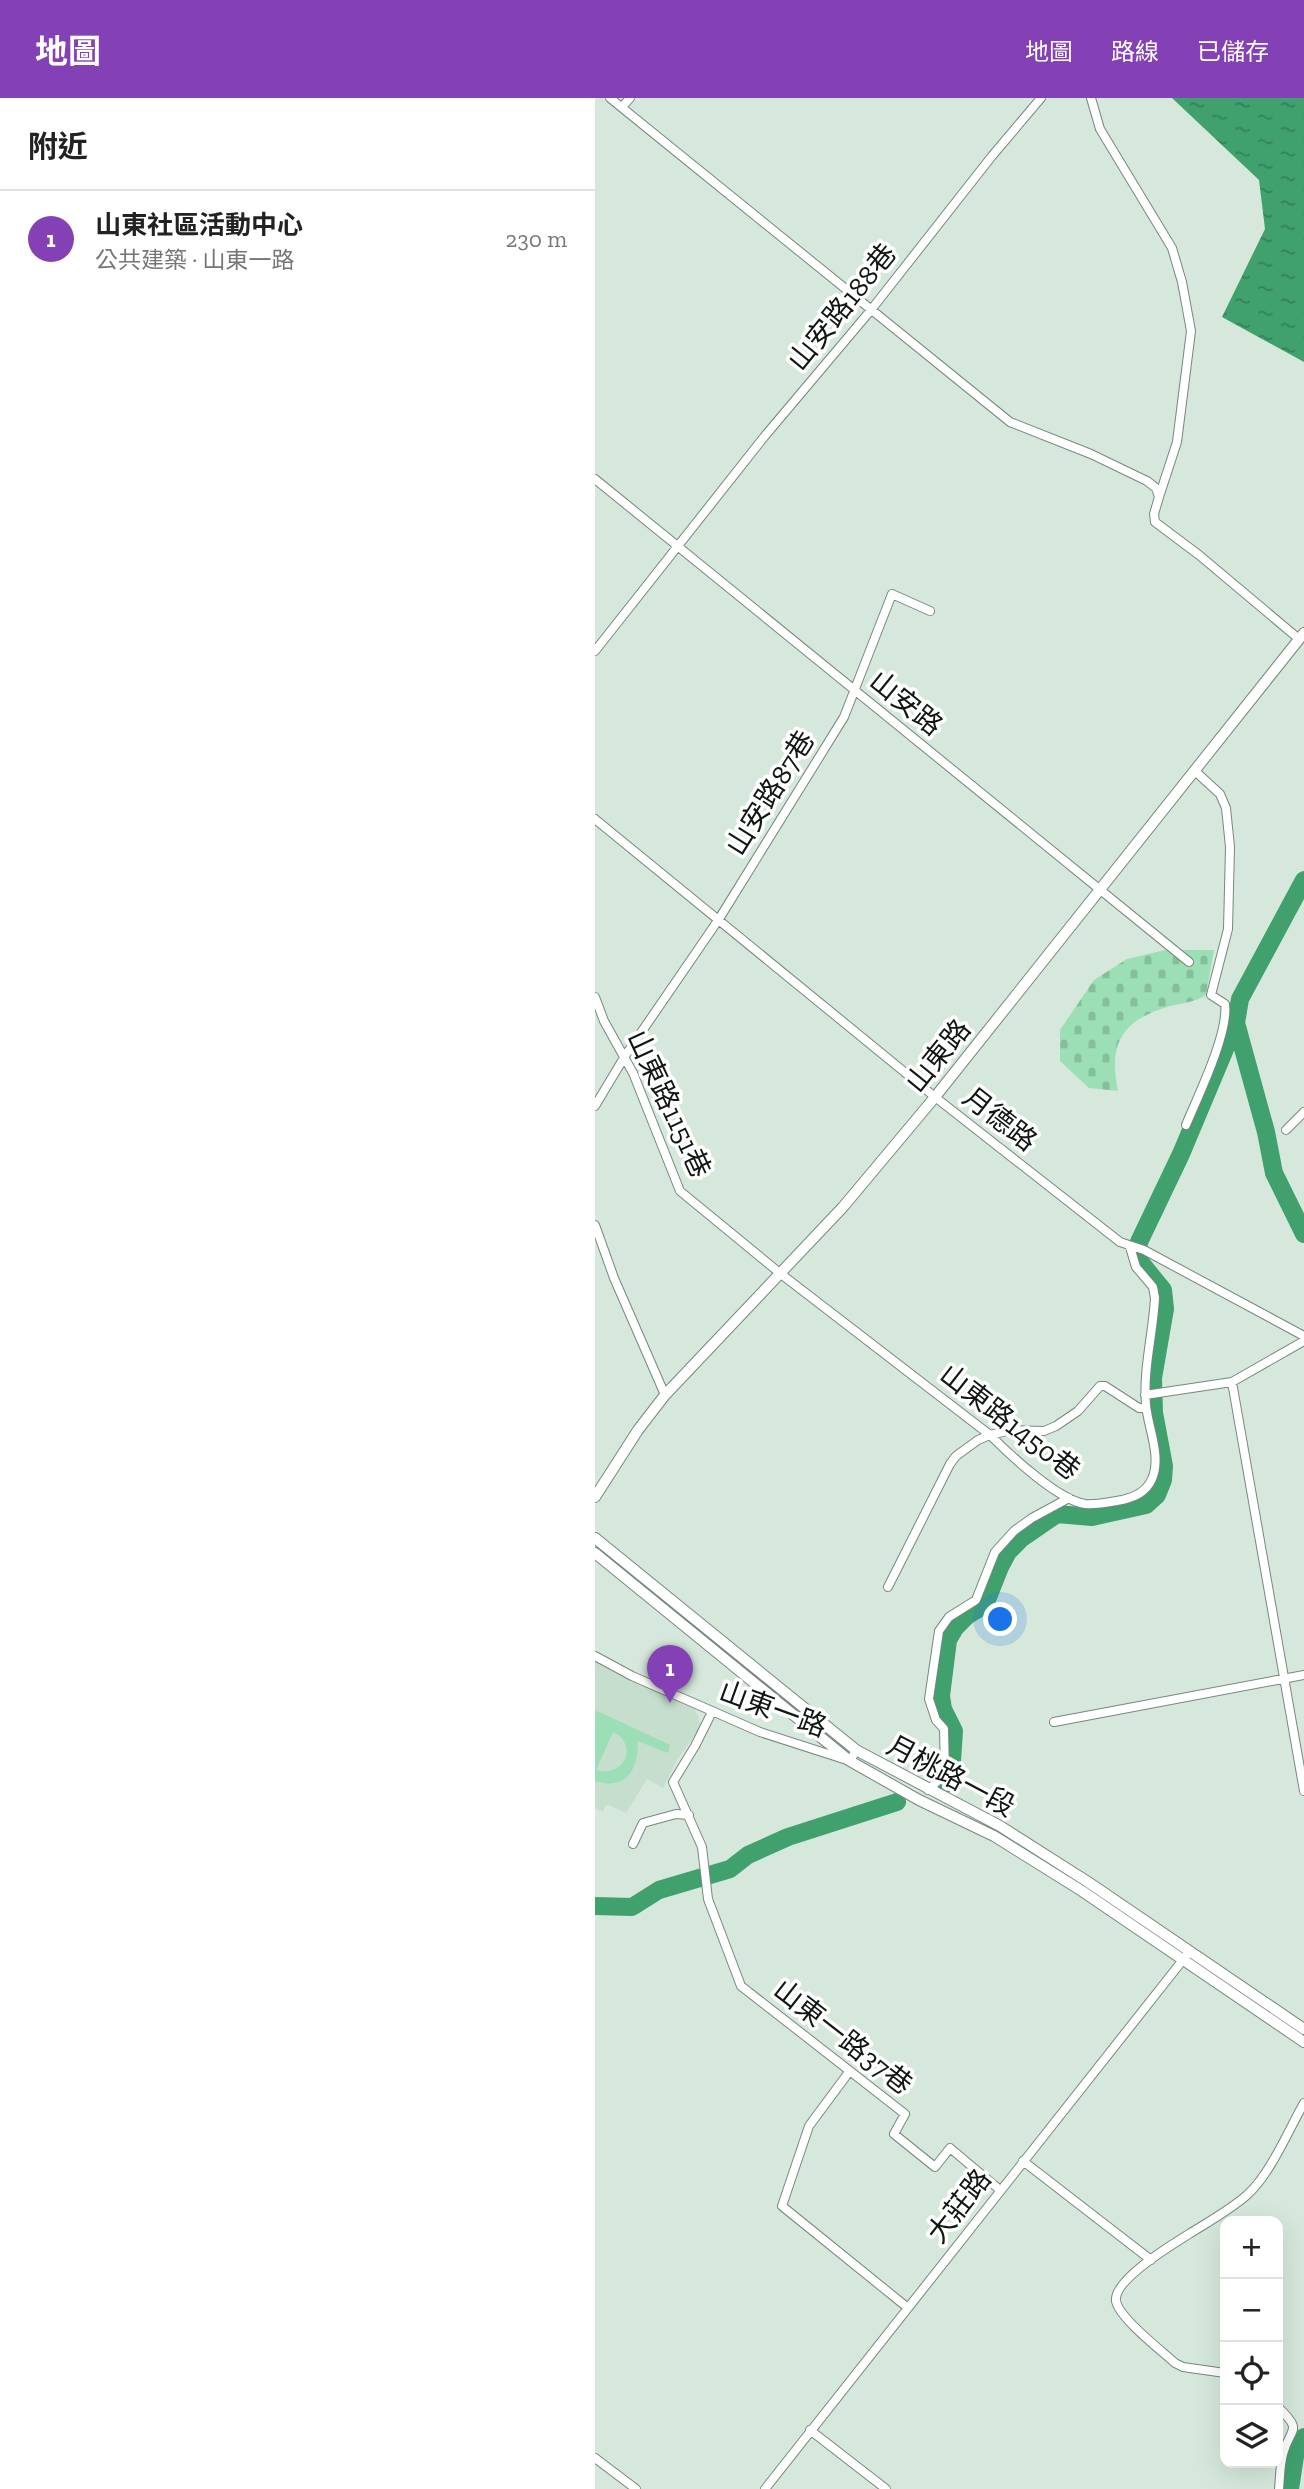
<!DOCTYPE html>
<html lang="zh-TW">
<head>
<meta charset="utf-8">
<style>
	body { margin:0; font-family:"Zilla Slab","Noto Sans TC",serif; background:#f2f2f2; color:#222 }
	.controls { position:absolute; right:21px; bottom:21px; display:grid; overflow:hidden; border-radius:14px; box-shadow:0 7px 28px #0002 }
	.controls button { width:63px; height:63px; display:grid; place-items:center; padding:0; border:0; border-bottom:2px solid #e0e0e0; background:#fff; color:#222; font:35px sans-serif }
	.you { position:absolute; left:406px; top:1522px; width:24px; height:24px; margin:-18px; border:5px solid #fff; border-radius:50%; background:#1a73e8; box-shadow:0 0 0 10px #1a73e833 }
	.badge { display:grid; place-items:center; width:46px; height:46px; border-radius:50%; background:#8441b5; color:#fff; font-size:23px; font-weight:700 }
	.pin { position:absolute; translate:-50% -58px; filter:drop-shadow(0 2px 4px #0008) }
	.pin::after { content:''; position:absolute; top:37px; width:24px; height:21px; background:inherit; clip-path:polygon(0 0,100% 0,50% 100%) }
	.list { margin:0; padding:0; list-style:none }
	h2 { display:flex; justify-content:space-between; align-items:center; height:91px; margin:0; padding:0 28px; font-size:30px }
	h2 small { font-size:23px; font-weight:400; color:#767676 }
	.list li { display:grid; grid-template-columns:46px 1fr auto; gap:21px; align-items:center; box-sizing:border-box; height:98px; padding:0 28px; border-top:2px solid #e0e0e0 }
	.list b { display:block; font-size:26px; white-space:nowrap }
	.list p { margin:0; font-size:23px; white-space:nowrap; color:#767676 }
	.list em { font-size:23px; font-style:normal; color:#767676 }
	.icon { flex:none; width:38px; height:38px; fill:none; stroke:currentColor; stroke-width:2; stroke-linecap:round; stroke-linejoin:round }
	.map { position:relative; flex:none; width:709px; height:2391px; overflow:hidden }
	header { display:flex; align-items:center; gap:42px; box-sizing:border-box; height:98px; padding:0 35px; background:#8441b5; color:#fff }
	header strong { font-size:33px }
	nav { display:flex; gap:38px; margin-inline-start:auto; font-size:24px }
	main { display:flex }
	aside { flex:1; background:#fff }
	.map>svg:first-child { display:block }
	.built { fill:#c5dece }
	.cemetery { fill:url(#cemetery-stones) }
	.pitch { fill:#9cdeb6; fill-rule:evenodd }
	.water { fill:url(#water-ripples) }
	.lines { fill:none; stroke-linecap:round; stroke-linejoin:round }
	.river { stroke:#40a06e; stroke-width:18 }
	.minor-casing { stroke:#77877d; stroke-width:10 }
	.tertiary-casing { stroke:#77877d; stroke-width:12 }
	.minor { stroke:#fff; stroke-width:8 }
	.tertiary { stroke:#fff; stroke-width:10 }
	.labels { text-anchor:middle; dominant-baseline:central; stroke-width:7; stroke-linejoin:round; paint-order:stroke }
	.street-label { font-size:28px; fill:#101612; stroke:#fff }
</style>
</head>
<body>
<header>
<strong>地圖</strong>
<nav><a>地圖</a><a>路線</a><a>已儲存</a></nav>
</header>
<main>
<aside>
<h2>附近<small></small></h2>
<ul class="list">
<li><span class="badge">1</span><div><b>山東社區活動中心</b><p>公共建築 · 山東一路</p></div><em>230 m</em></li>
</ul>
</aside>
<div class="map">
<svg width="709" height="2391" viewBox="0 0 709 2391">
	<defs>
		<pattern id="cemetery-stones" width="16" height="16" patternUnits="userSpaceOnUse" patternTransform="scale(1.75)"><rect width="16" height="16" fill="#9cdeb6"/><path d="M2 7V4a2 2 0 0 1 4 0v3zM10 15v-3a2 2 0 0 1 4 0v3z" fill="#85be9b"/></pattern>
		<pattern id="water-ripples" width="26" height="14" patternUnits="userSpaceOnUse" patternTransform="scale(1.75)"><rect width="26" height="14" fill="#40a06e"/><path d="M2 4q2-2 4 0t4 0M15 11q2-2 4 0t4 0" fill="none" stroke="#348159"/></pattern>
	</defs>
	<rect width="100%" height="100%" fill="#d6e8dc"/>
	<path class="built" d="M0 1562 100 1611 106 1628 82 1662 68 1690 52 1681 31 1715 12 1706 8 1714 0 1710Z"/>
	<path class="cemetery" d="M570 852H619L611 897C600 904 588 905 575 908 527 922 513 945 523 993L494 990 465 963V932L499 882 532 861Z"/>
	<path class="pitch" d="M0 1612 75 1647 73 1655 43 1643C43 1670 33 1693 0 1683ZM18 1634C44 1646 30 1680 1 1672Z"/>
	<path class="water" d="M577 0H709V264L627 219 670 131 664 82Z"/>
	<g class="lines">
		<path class="river" d="M709 782 645 901 641 925 671 1034 679 1075 709 1136
			M346 1690 356 1678 359 1633 348 1611 346 1598 353 1542 360 1530 373 1517 390 1507 405 1469 413 1454 427 1440 462 1416 497 1419 551 1407 562 1397 568 1382 569 1368 559 1315 558 1280 570 1211 568 1192 546 1165 543 1156 544 1144 586 1056 641 925
			M0 1808 37 1809 64 1792 135 1771 153 1757 193 1739 302 1704
			M695 2391 701 2352 709 2339"/>
		<defs>
			<path id="minor" d="M15 0 415 324 496 356 552 383 561 390 564 399 559 416 560 424 604 457 704 541
				M496 0 505 31 577 150 587 184 596 233 582 344 564 399
				M27 9 35 0
				M0 381 594 864
				M0 553 169 339 276 212 397 58 446 0
				M0 721 340 999 525 1144 549 1152 709 1238
				M0 899 9 923 38 975 85 1093 186 1176 395 1337C415 1357 463 1402 490 1406 503 1407 515 1404 527 1402 540 1399 551 1394 557 1381 567 1358 553 1330 551 1307 548 1271 558 1236 560 1200L558 1189 541 1169 535 1149
				M0 1008 30 958 124 821 249 619 297 496 335 513
				M591 1027C603 998 634 935 630 906L616 897 633 831 635 749 631 710 625 696 600 673
				M691 1032 709 1014
				M0 1127 19 1180 70 1297
				M637 1284 709 1693
				M550 1297 637 1284 709 1243
				M293 1489 355 1366 361 1358 383 1342 395 1337 416 1332 449 1333 461 1328 483 1313 505 1288H510L544 1310H551
				M0 1558 37 1578 165 1634 255 1663 261 1652
				M117 1614 100 1648 78 1684 107 1749 113 1801 146 1888 310 2016 299 2036 340 2069 355 2050 405 2092
				M459 1624 709 1577
				M333 1692 350 1676 349 1631 341 1622 334 1601 344 1533 354 1519 381 1502 400 1454 419 1433 437 1420 474 1400
				M38 1746 48 1725 81 1716 94 1717
				M254 1974 214 2028 187 2108 313 2210
				M428 2063 556 2162
				M630 2275 588 2269 580 2265C567 2253 524 2220 521 2203 518 2182 578 2146 594 2136 613 2124 635 2112 652 2097 676 2075 693 2033 709 2005
				M683 2309C709 2334 695 2329 688 2356 685 2367 685 2380 684 2391
				M215 2332 291 2391
				M0 2360 41 2391
				M170 2391 591 1858"/>
			<path id="tertiary" d="M0 1399 43 1332 70 1297 248 1109 340 999 709 535
				M0 1440 261 1652 405 1728 493 1784 709 1931
				M0 1455 255 1663 324 1702 399 1738 487 1793 709 1944"/>
		</defs>
		<use href="#minor" class="minor-casing"/>
		<use href="#tertiary" class="tertiary-casing"/>
		<use href="#minor" class="minor"/>
		<use href="#tertiary" class="tertiary"/>
	</g>
	<g class="labels">
		<g class="street-label">
			<text transform="translate(247 209) rotate(-51)">山安路188巷</text>
			<text transform="translate(311 605) rotate(39)">山安路</text>
			<text transform="translate(175 695) rotate(-58)">山安路87巷</text>
			<text transform="translate(343 958) rotate(-51)">山東路</text>
			<text transform="translate(74 1006) rotate(65)">山東路1151巷</text>
			<text transform="translate(405 1021) rotate(38)">月德路</text>
			<text transform="translate(415 1324) rotate(38)">山東路1450巷</text>
			<text transform="translate(178 1611) rotate(20)">山東一路</text>
			<text transform="translate(356 1678) rotate(28)">月桃路一段</text>
			<text transform="translate(248 1939) rotate(38)">山東一路37巷</text>
			<text transform="translate(364 2108) rotate(-52)">大莊路</text>
		</g>
	</g>
</svg>
<div class="controls">
<button>+</button>
<button>−</button>
<button><svg class="icon" aria-label="locate" viewBox="0 0 24 24"><circle cx="12" cy="12" r="6"/><path d="M12 2v4M12 18v4M2 12h4M18 12h4"/></svg></button>
<button><svg class="icon" aria-label="layers" viewBox="0 0 24 24"><path d="M12 4l9 5-9 5-9-5zM3 14l9 5 9-5"/></svg></button>
</div>
<div class="you"></div>
<div class="pin badge" style="left:75px;top:1605px">1</div>
</div>
</main>
</body>
</html>
